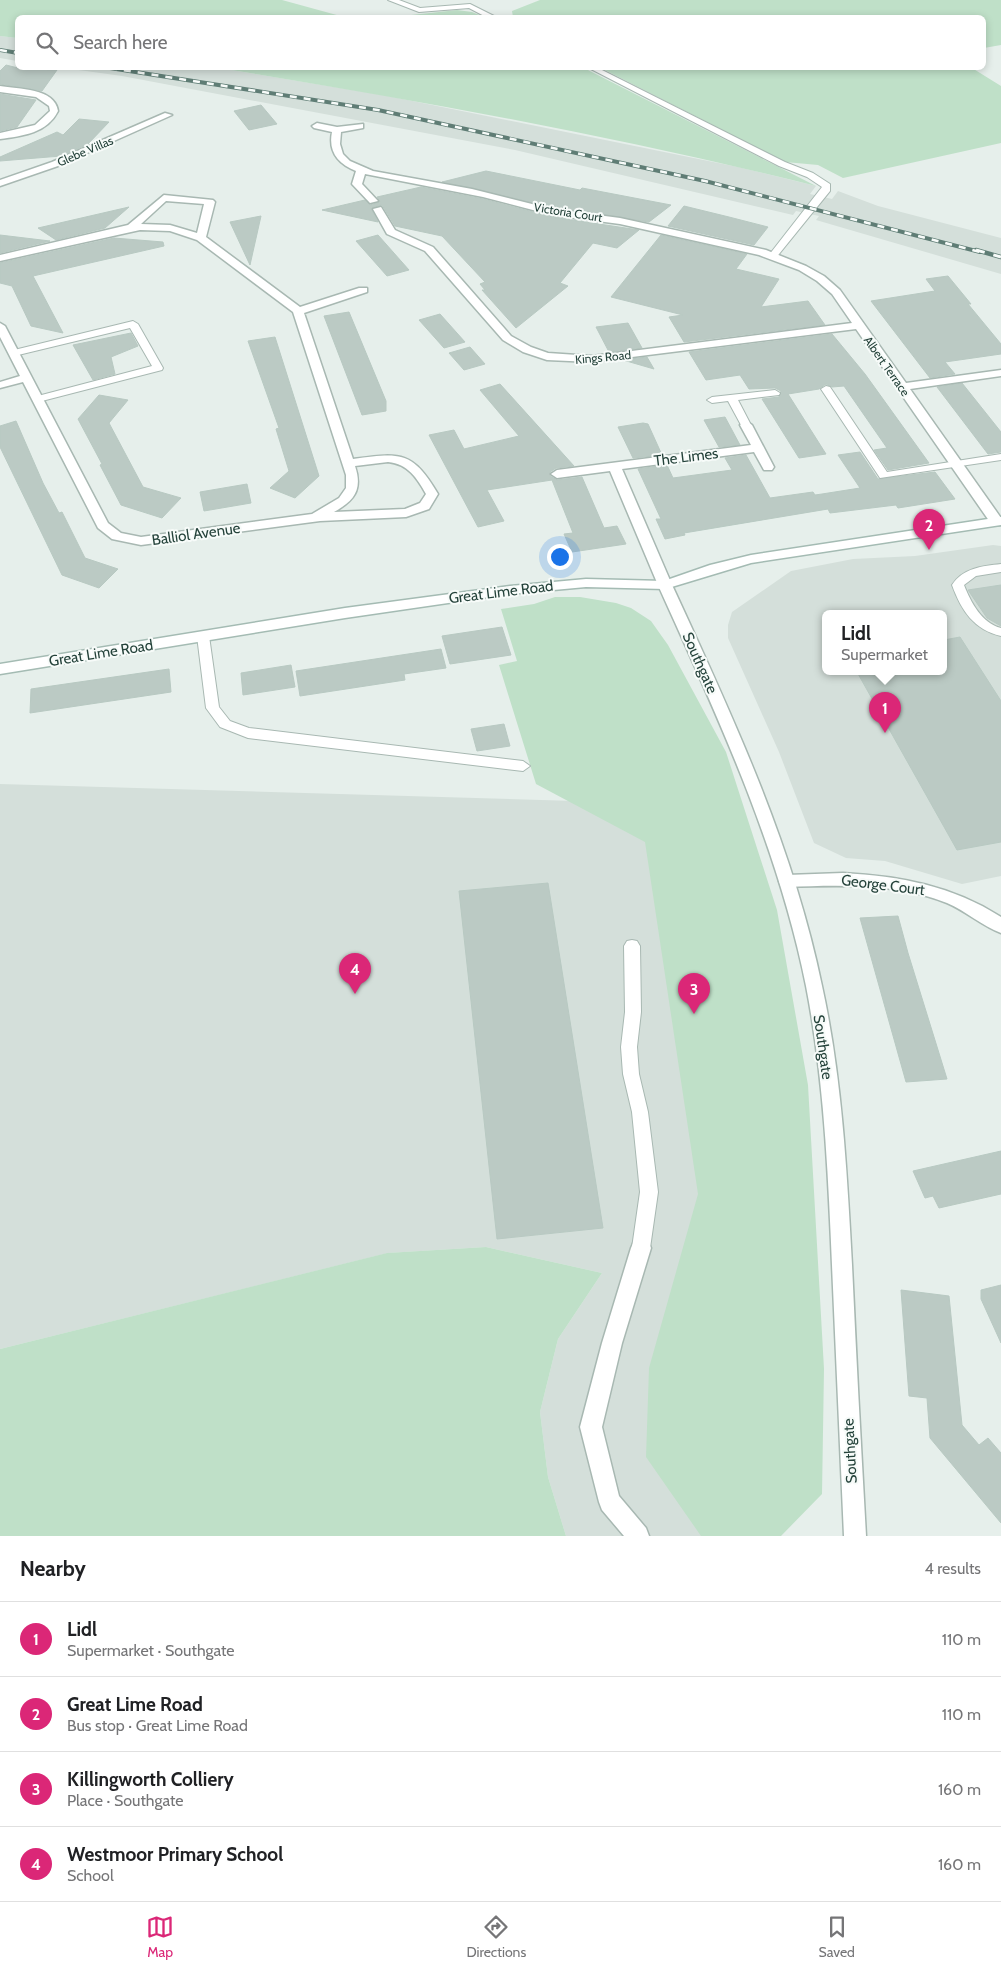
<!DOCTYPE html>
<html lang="en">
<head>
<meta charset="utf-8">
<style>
	body { margin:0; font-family:Cabin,sans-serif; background:#f2f2f2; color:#202124 }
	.you { position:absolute; left:559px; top:556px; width:18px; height:18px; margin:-12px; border:4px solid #fff; border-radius:50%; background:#1a73e8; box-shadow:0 0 0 8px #1a73e833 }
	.badge { display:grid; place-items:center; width:32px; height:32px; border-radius:50%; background:#db2777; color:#fff; font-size:16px; font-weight:700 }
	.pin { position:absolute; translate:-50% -41px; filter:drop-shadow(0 1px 2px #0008) }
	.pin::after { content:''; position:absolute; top:26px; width:18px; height:15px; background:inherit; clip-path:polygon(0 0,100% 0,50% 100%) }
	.popup { position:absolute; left:822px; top:610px; width:125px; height:65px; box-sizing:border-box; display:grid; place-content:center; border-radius:8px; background:#fff; filter:drop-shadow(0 1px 4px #0005); font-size:16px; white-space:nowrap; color:#757577 }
	.popup b { font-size:19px; color:#202124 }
	.popup::after { content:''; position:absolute; left:50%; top:100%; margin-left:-10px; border:10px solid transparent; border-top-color:#fff }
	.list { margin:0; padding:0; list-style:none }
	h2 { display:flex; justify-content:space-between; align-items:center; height:65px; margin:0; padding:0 20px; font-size:21px }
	h2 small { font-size:16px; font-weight:400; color:#757577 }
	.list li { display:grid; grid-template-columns:32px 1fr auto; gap:15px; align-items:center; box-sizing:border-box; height:75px; padding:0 20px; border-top:1px solid #e0e0e0 }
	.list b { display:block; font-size:19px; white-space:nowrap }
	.list p { margin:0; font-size:16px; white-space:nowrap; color:#757577 }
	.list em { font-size:16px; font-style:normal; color:#757577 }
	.icon { flex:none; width:28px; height:28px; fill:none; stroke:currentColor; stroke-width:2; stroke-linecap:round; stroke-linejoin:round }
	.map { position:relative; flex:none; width:1001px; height:1536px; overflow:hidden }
	.search { position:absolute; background:#fff; box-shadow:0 2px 8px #0003; left:15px; right:15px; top:15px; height:55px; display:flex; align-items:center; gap:12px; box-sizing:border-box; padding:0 18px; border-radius:8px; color:#757577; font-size:19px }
	.sheet { height:365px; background:#fff }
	nav { display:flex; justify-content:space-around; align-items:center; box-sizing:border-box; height:70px; border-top:1px solid #e0e0e0; background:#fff; font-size:14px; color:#757577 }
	nav a { display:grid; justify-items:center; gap:2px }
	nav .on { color:#db2777 }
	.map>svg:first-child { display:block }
	.built { fill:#d4dfda; fill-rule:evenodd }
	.green { fill:#bfe0c8 }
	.building { fill:#bbcac4; stroke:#b8c9c2 }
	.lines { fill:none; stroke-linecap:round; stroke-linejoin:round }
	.service-casing { stroke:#a8b8b2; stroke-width:2 }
	.minor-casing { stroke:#a8b8b2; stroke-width:3 }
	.tertiary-casing { stroke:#a8b8b2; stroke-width:3 }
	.secondary-casing { stroke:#a4bbb3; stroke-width:3 }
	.service { fill:#fff; fill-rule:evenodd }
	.minor { fill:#fff; fill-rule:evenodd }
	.tertiary { fill:#fff; fill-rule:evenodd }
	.secondary { fill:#fff; fill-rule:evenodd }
	.rail-far1-casing { stroke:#5f7d75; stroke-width:4 }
	.rail-casing { stroke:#5f7d75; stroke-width:4.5 }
	.rail-far1 { stroke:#f7fbf9; stroke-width:2.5; stroke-dasharray:7; stroke-linecap:butt }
	.rail { stroke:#f7fbf9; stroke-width:3; stroke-dasharray:9; stroke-linecap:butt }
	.labels { text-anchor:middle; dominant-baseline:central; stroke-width:4; stroke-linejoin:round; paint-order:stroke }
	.far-street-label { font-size:12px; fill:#24423a; stroke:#f7fbf9 }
	.street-label { font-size:15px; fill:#24423a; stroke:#f7fbf9 }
</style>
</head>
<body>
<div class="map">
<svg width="1001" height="1536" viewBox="0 0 1001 1536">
	<rect width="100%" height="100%" fill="#e6efeb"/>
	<path class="built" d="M0 36 17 38V61L0 58Z
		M64 68H219L383 95 738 167 816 186 810 194 832 199 838 191 878 206 1001 238V274L816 220 819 216 796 211 793 215 515 150 122 76Z
		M993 545 1001 546V876L962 884 885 861 846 858 814 843 779 752 728 638V625L732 612 791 571 853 559 915 556ZM826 614H944V672H826Z
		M0 784 675 804 742 1536H566L548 1477 540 1412 558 1339 602 1273 486 1247 388 1253 0 1349Z"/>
	<path class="green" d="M0 0H282L344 17 18 18 17 38 0 36Z
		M540 0H1001V45L984 48V18L513 17 512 11Z
		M457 10 472 12 484 17H393Z
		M219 68H584L816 186C620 137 418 100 219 68Z
		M601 68H972L1001 86V143L843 178 818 165 785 162Z
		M555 597H580L616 603 631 608 651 621 668 645 726 752 777 910 808 1085 824 1369 822 1494 781 1536H701L646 1457 649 1368 698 1194 645 842 536 784 499 665 517 661 501 609 534 604Z
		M486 1247 602 1273 558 1339 540 1412 548 1477 566 1536H0V1349L387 1253Z"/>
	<path class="building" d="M6 65 18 68 57 70 42 91 0 84V71Z
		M0 94 36 100 17 127 0 131Z
		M261 105 277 124 249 130 234 111Z
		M79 119 109 122 88 144 61 156 0 161V157L57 132 63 135Z
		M486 171 580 190 582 188 671 205 649 222 552 207 442 182Z
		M421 187 483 199 552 217 639 230 617 248 593 243 560 283 568 286 516 328 482 290H485L480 284 485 282 442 236 395 226 382 205 371 208 378 222 322 210 365 200 370 205 380 202 377 197Z
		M684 206 729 217 768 227 754 245 668 226Z
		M129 207 105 228 56 240 38 228Z
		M261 216 250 265 230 222Z
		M0 235 50 241 0 253Z
		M378 235 409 270 387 276 356 241Z
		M661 235 747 254 736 269 779 279 761 307 808 301 825 325 684 342 669 317 683 315 611 297Z
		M114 238 163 242 164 246 33 276 63 333 31 326 12 286 0 283V263Z
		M948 276 971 304H968L1001 344V354L945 362 955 374 930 378 871 301 935 291 926 279Z
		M349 312 386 401V411L362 415 324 316Z
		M440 314 465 342 444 348 419 320Z
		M628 323 642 348 609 352 596 327Z
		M131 333 138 346 111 357 115 374 93 380 73 345Z
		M832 334 865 374 929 463 888 470 874 450 887 448 844 386 832 387 826 384 819 389 788 394 826 454 799 458 762 399 779 397 781 391 775 388 749 389 740 375 706 380 689 352Z
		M275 337 319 476 295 498 270 488 289 471 276 429 279 428 248 341Z
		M470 347 485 364 464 370 449 353Z
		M647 357 654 369 623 360Z
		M962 383 1001 432V452L988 454 937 387Z
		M500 384 574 466 556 468 550 472V476L557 480 582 477 604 528 617 526 626 544 572 552 564 534 573 533 552 480 487 490 504 521 478 527 429 435 454 430 464 449 519 436 480 390Z
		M99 395 128 400 109 423 143 487 181 498 162 518 121 505 100 465 102 464 78 419Z
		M725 417 740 445 719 447 704 420Z
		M16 421 43 483 59 513 62 512 85 558 118 569 99 588 62 575 0 447V426Z
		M643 423 648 424 662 455 633 458 618 427Z
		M860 452 878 479 935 472 955 499 898 508 896 505 830 513 828 509 684 533 685 535 665 539 656 519H661L638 469 667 465 673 478 732 470 725 458 746 455 770 498 813 492 815 495 822 494 860 488 838 455Z
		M247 484 251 503 204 511 200 492Z
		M1001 585V626L987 618 968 590Z
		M502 627 511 655 450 664 442 636Z
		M960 637 1001 701V842L957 850 857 672H944V640Z
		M441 649 446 668 404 674 405 680 300 696 296 671Z
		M291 665 295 687 243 695 241 673Z
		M169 669 171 692 30 713 31 689Z
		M504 724 510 746 477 751 471 729Z
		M548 883 603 1228 497 1239 459 891Z
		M898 916 908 953 947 1079 906 1082 860 918Z
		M1001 1151V1194L939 1208 933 1196 925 1198 913 1171Z
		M1001 1285V1343L981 1299V1290Z
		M901 1290 949 1296 962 1425 979 1445 988 1438 1001 1453V1523L930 1438 927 1398 909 1396Z"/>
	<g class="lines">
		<defs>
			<path id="service" d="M388 0H399L420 8 470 4 498 18H488L469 8 419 12Z
				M589 68H598L785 162 813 173 830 184V191L775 259H769V255L822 187 807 177 779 166Z
				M133 321 138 324 163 368 162 370 38 402 34 401V397L152 366 130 328 14 356 9 353 10 351Z
				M826 386 830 387 887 472 1001 454V460L880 478 821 389Z
				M775 390 780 393 779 395 738 400 751 425 746 428 741 425 728 401 712 403 707 400 712 397Z
				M1001 564V572L976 576 964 585C971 603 982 623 1001 628V636C974 630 961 610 952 585 963 568 982 566 1001 564Z
				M203 632 209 636 219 707 230 721 249 728 523 761 530 766 523 771 248 738 220 727 206 708 197 636Z
				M632 940 637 941 640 946 641 1012 637 1047 639 1074 648 1112 658 1192 650 1248 647 1254 641 1257 635 1254 632 1248 640 1192 632 1112 623 1074 621 1047 625 1012 624 946 627 941Z"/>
			<path id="minor" d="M0 86C18 89 55 88 58 111 47 133 23 136 0 139V133L35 125 50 111 49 106 36 97 0 92Z
				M165 113 172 115 58 166 0 186V180L52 162Z
				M317 123 337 127 363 124V128L341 132 340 144 343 154 350 161 373 171 472 189 552 209 620 218 766 250 806 266 824 276 840 290 906 383 1001 370V376L910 389 1001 518V525H992L856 329 592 362 547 360 523 352 503 340 425 251 387 234 373 209 381 207 395 230 433 247 511 336 531 347 548 353 592 356 852 323 832 294 817 281 799 270 759 255 620 224 552 215 483 197 365 174 362 184 378 201 370 203 352 184 356 171C338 164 328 152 332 132L314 128 312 126Z
				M164 195 213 200 215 202 206 237 300 307 359 288H367V292L304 313 353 459C400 453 412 450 438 494L429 509 406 517 320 521 141 545 112 539 98 528 23 382 0 388V382L20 376 0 337V323L5 326 108 523 121 533 141 537 312 514 339 498 346 488V475L293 312 197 240 170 231 140 230 0 261V255L128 225ZM166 201 204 204 197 233 170 225 141 224ZM388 462C408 464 417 478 426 494L420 503 405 509 334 512C354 501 363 490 355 466Z
				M746 421 752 425 774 467 772 470H764L754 452 622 469 672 585 665 589 658 585 610 471 557 478 551 474 557 470 751 445 740 425Z
				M843 873C900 876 953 886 1001 917V933C982 926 966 911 947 903 897 883 840 885 787 887L781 886 779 881 781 876 787 875Z
				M641 1239 648 1241 651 1248 622 1343 602 1427 619 1496 646 1528 649 1536H624L602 1510 599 1502 580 1427 602 1343 631 1248 634 1241Z"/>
			<path id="tertiary" d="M665 581 672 585C732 715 793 845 822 986 842 1077 847 1172 852 1265 856 1355 861 1446 866 1536H844C840 1446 836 1356 832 1265 828 1172 824 1078 806 986 778 846 717 715 658 585Z"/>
			<path id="secondary" d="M1001 517V525L751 563 665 589 586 587 510 594 345 618 0 674V664L345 608 510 586 586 579 664 581 710 565 751 555Z"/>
		</defs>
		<use href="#service" class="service-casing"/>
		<use href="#minor" class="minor-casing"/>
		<use href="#tertiary" class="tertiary-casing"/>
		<use href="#secondary" class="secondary-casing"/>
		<use href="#service" class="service"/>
		<use href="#minor" class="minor"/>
		<use href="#tertiary" class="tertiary"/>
		<use href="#secondary" class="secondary"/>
		<defs>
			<path id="rail-far1" d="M0 50 18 53
				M110 68 378 110 705 181 980 252"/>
			<path id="rail" d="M976 250 1001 257"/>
		</defs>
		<use href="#rail-far1" class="rail-far1-casing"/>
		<use href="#rail" class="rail-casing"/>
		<use href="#rail-far1" class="rail-far1"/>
		<use href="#rail" class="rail"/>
	</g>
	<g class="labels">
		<g class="far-street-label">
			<text transform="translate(85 151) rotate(-23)">Glebe Villas</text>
			<text transform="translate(568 212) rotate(9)">Victoria Court</text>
			<text transform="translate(603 357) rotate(-5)">Kings Road</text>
			<text transform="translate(887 366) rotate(55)">Albert Terrace</text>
		</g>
		<g class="street-label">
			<text transform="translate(686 457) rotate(-7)">The Limes</text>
			<text transform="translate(196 534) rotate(-8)">Balliol Avenue</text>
			<text transform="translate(501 592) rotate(-7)">Great Lime Road</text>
			<text transform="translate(101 653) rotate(-9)">Great Lime Road</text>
			<text transform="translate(700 663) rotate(66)">Southgate</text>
			<text transform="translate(883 885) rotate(7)">George Court</text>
			<text transform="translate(823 1047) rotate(82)">Southgate</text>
			<text transform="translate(850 1451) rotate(-93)">Southgate</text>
		</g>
	</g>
</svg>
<div class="you"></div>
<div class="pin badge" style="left:885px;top:733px">1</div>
<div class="popup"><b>Lidl</b>Supermarket</div>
<div class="pin badge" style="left:929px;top:550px">2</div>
<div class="pin badge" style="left:694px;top:1014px">3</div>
<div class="pin badge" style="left:355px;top:994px">4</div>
<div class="search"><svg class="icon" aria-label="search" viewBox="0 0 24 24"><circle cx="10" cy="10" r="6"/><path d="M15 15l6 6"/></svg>Search here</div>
</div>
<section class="sheet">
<h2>Nearby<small>4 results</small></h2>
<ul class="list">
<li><span class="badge">1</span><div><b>Lidl</b><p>Supermarket · Southgate</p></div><em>110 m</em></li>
<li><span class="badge">2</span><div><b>Great Lime Road</b><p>Bus stop · Great Lime Road</p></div><em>110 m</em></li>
<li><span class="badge">3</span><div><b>Killingworth Colliery</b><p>Place · Southgate</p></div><em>160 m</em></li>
<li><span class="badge">4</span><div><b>Westmoor Primary School</b><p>School</p></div><em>160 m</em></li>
</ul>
</section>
<nav>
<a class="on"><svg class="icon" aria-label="map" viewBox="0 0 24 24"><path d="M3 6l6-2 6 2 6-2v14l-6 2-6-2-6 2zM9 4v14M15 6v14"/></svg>Map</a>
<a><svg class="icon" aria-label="directions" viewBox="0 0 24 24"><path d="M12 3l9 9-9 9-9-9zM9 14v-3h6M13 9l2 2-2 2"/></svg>Directions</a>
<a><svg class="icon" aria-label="saved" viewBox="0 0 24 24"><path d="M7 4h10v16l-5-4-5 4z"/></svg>Saved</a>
</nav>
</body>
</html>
